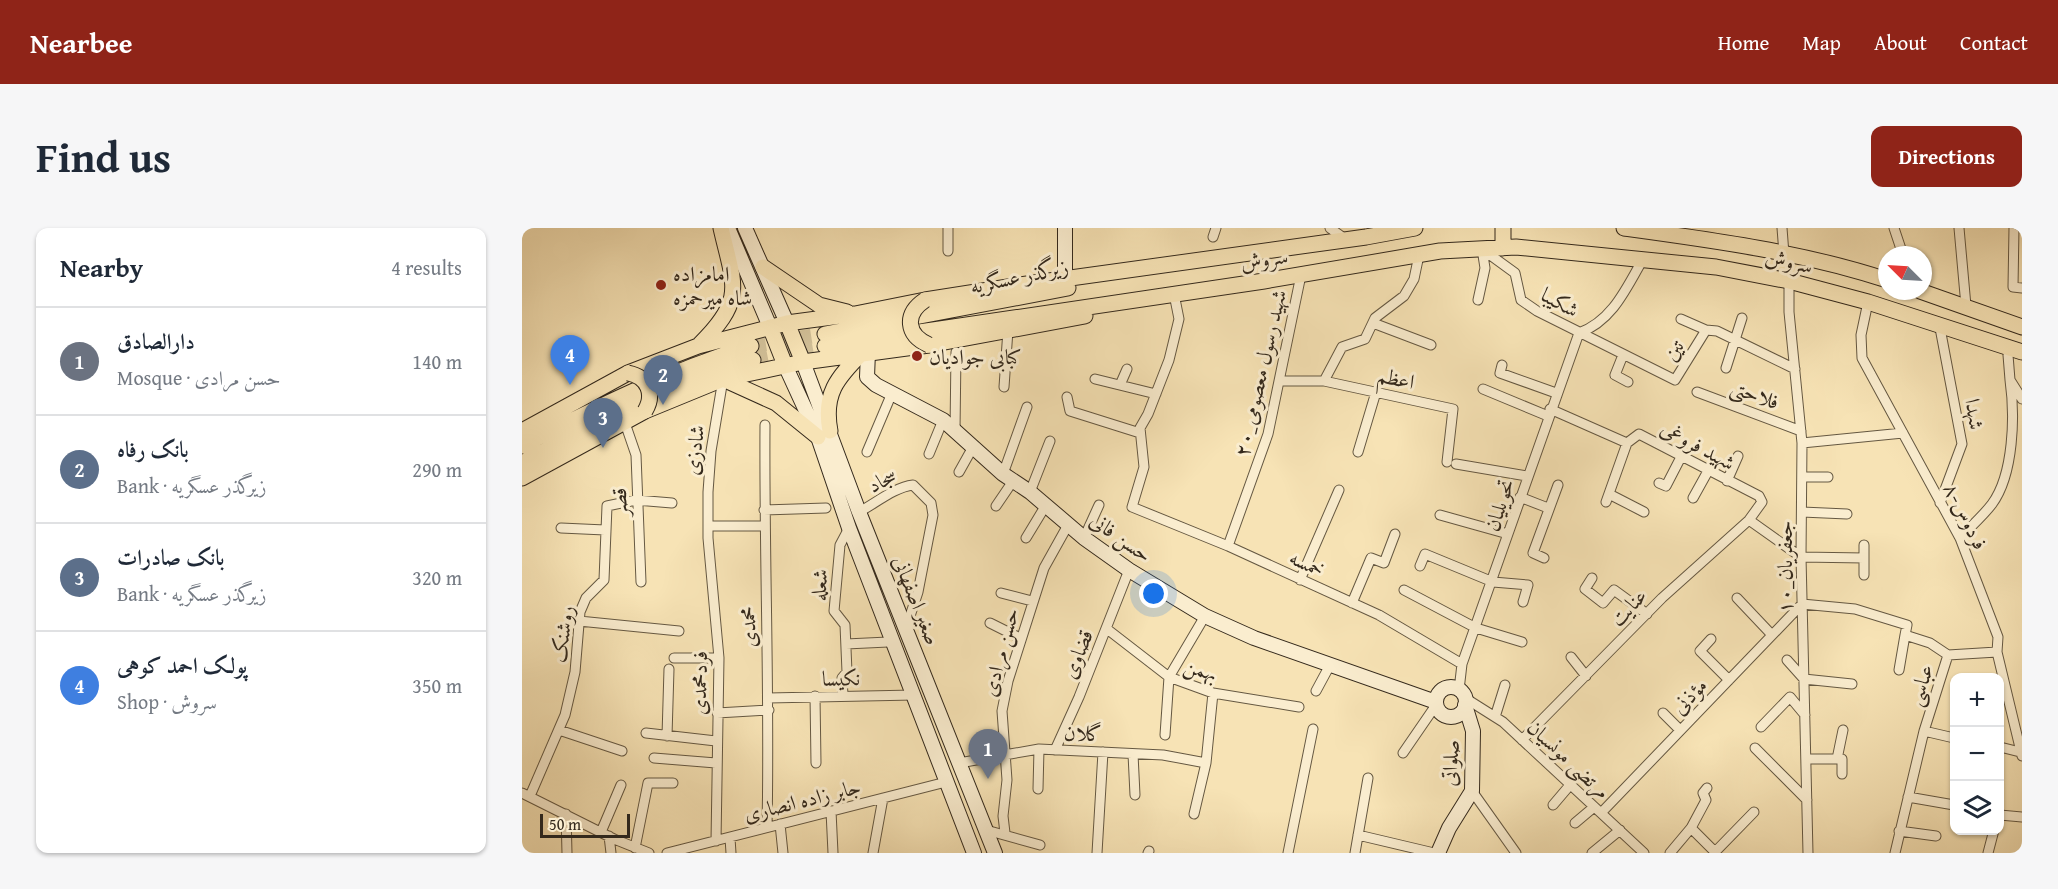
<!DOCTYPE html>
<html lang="en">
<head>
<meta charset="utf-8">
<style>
	body { margin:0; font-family:"Gentium Book Plus",Amiri,serif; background:#f6f6f7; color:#1f2937 }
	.controls { position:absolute; right:18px; bottom:18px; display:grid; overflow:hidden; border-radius:12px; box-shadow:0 2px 4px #0004 }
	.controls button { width:54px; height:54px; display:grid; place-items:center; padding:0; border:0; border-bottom:2px solid #e0e1e3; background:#fff; color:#1f2937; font:30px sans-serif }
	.compass { position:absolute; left:1356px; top:18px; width:54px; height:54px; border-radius:50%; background:#fff; box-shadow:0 2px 4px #0004; rotate:294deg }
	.scale { position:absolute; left:18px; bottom:15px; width:90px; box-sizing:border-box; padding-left:6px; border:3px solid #34291c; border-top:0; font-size:16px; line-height:21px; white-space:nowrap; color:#34291c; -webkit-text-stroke:4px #faedcf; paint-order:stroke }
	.you { position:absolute; left:632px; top:366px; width:21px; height:21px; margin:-15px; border:4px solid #fff; border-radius:50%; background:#1a73e8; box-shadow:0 0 0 9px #1a73e833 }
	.badge { display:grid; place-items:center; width:39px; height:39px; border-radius:50%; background:#8f2418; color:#fff; font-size:20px; font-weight:700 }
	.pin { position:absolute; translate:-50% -50px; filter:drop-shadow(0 2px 3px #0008) }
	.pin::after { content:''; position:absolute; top:32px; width:21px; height:18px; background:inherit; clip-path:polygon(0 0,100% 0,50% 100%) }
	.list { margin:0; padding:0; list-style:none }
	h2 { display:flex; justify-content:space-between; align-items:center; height:78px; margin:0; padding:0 24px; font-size:26px }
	h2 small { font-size:20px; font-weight:400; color:#747a83 }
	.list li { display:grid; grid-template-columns:39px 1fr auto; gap:18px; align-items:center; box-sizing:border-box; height:108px; padding:0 24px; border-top:2px solid #e0e1e3 }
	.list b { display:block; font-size:22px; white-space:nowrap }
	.list p { margin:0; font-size:20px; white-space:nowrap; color:#747a83 }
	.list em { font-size:20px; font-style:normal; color:#747a83 }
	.icon { flex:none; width:33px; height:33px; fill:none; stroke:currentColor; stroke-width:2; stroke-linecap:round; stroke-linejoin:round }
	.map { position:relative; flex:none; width:1500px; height:625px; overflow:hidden; border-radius:12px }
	header { display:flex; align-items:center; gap:36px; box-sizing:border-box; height:84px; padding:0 30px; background:#8f2418; color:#fff }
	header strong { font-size:28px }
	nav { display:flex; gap:33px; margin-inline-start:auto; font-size:21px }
	.intro { display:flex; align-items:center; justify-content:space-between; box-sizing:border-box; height:144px; padding:0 36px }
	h1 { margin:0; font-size:42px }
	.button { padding:15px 27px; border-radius:12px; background:#8f2418; color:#fff; font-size:21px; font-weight:700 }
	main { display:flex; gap:36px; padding:0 36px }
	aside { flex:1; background:#fff; border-radius:12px; box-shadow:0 2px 4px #0004 }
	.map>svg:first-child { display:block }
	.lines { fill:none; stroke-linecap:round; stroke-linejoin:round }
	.primary-tunnel { stroke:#d0be96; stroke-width:15; stroke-dasharray:15 8; stroke-linecap:butt }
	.street-casing { stroke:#655842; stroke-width:11 }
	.secondary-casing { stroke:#34291c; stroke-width:16 }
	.primary-casing { stroke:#34291c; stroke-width:17 }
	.street { stroke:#faedcf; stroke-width:9 }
	.secondary { stroke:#faedcf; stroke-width:14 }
	.primary { stroke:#f7e3b5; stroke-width:15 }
	.primary-bridge-casing { stroke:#34291c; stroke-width:17; stroke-linecap:butt }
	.primary-bridge { stroke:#f7e3b5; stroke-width:15 }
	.poi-dot { fill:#8f2418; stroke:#faedcf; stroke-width:2 }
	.labels { text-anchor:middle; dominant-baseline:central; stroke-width:6; stroke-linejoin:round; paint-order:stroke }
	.street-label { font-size:21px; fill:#34291c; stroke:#faedcf }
	.poi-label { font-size:21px; fill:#34291c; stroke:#faedcf; text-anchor:start }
</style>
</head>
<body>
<header>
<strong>Nearbee</strong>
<nav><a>Home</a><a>Map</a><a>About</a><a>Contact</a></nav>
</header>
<div class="intro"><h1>Find us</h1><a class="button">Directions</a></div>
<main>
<aside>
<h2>Nearby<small>4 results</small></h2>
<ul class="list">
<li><span class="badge" style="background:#6b7280">1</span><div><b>دارالصادق</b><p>Mosque · حسن مرادی</p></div><em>140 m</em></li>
<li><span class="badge" style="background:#5c6f8a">2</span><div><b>بانک رفاه</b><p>Bank · زیرگذر عسگریه</p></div><em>290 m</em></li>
<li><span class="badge" style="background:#5c6f8a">3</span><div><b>بانک صادرات</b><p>Bank · زیرگذر عسگریه</p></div><em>320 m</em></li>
<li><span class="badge" style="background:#3f7fe0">4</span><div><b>پولک احمد کوهی</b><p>Shop · سروش</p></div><em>350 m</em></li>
</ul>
</aside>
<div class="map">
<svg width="1500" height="625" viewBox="0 0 1500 625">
	<rect width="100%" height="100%" fill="#f7e3b5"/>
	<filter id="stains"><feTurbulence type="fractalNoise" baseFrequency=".00333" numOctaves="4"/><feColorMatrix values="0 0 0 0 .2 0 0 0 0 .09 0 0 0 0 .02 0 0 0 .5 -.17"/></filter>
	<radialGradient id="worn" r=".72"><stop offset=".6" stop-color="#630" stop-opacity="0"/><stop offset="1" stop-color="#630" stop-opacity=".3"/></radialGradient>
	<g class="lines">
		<path class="primary-tunnel" d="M229 118 303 106
			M231 132 303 118"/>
		<defs>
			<path id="street" d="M426 0V23
				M808 0 823 11
				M1260 0 1262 26
				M1372 0 1381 27
				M1437 0 1444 78
				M1492 0 1491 59 1500 60
				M691 9 694 0
				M960 21 993 45 999 72 1015 83 1153 152 1184 102 1195 103 1273 141
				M1267 53V84L1280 215 1279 329 1286 625
				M653 71 657 91 647 132 626 186 618 200 622 239 610 279 706 318 857 387 940 436
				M956 72 963 40 960 21
				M1346 74 1339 107 1340 130 1438 310 1476 409 1475 424 1500 528
				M1159 91 1184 102
				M851 95 909 117
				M1057 105C1090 93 1104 61 1121 31
				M1101 127 1093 147 1106 154
				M1486 127 1488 152 1500 171
				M980 137 978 145 1034 165
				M1204 140 1220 90
				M573 151 634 166
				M757 153H802L931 181 925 234
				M802 153 820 119 843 111 853 90 882 68 892 51 897 27
				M598 157 605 141
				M482 159 486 102
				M961 161 1026 188
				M1175 164 1279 203
				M545 169 548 183 618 205
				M103 195 114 227 119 354
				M243 197C242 331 248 465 245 599
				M433 203 434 124
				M1280 215 1381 205
				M345 224 370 165
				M836 224 854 164
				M407 226 421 192
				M934 236 1005 248
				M437 244 451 219
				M481 246 505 179
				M1280 249H1306
				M1205 253 1216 228
				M1137 255 1144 258 1159 229
				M508 264 528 213
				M1087 266 1122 284
				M998 269 1026 280
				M1171 270 1186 243
				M1084 274 1105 215
				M1418 275 1440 216 1418 100
				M474 278 491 253
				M242 282 304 280
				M337 284C354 275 373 259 391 257L409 275 411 287 396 364 384 400
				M1280 284 1325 286
				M918 287 986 306
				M1227 292 1279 329 1342 330
				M186 298H243
				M39 300 83 302
				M504 310 524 277
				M562 310 577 277
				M1438 310C1448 299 1461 288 1470 276 1492 246 1493 187 1488 152
				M706 318 746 206 779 47
				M1022 330 1011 325 1036 257
				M898 338 903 326 971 354 1006 357 1001 374
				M1342 347V317
				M1070 350 1063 361 1081 375 1092 362 1125 386
				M778 352 817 262
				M882 362 954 400 1000 414
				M479 365 510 373
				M1215 370 1250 407
				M830 375 849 330 862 335 873 306
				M57 393 157 403
				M468 395 498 410
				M585 401 647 449 691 465 777 479
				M1189 411 1178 423 1207 452
				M324 416 366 414
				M1426 427 1475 424
				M1049 429 1064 448
				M152 430H197
				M1265 432 1282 451 1330 456
				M1377 442 1383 407
				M937 462 940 436 1057 105
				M794 463 808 437
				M321 467 320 450 325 444 323 397 312 383 318 317 327 300
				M293 468 294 535
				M246 470 392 467
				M943 470 981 494 1122 625
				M195 485 247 482
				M1141 485 1158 502
				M973 489 983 457
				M1239 499 1268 469 1283 487
				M37 502 100 523
				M1402 503 1432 510
				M124 505 194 513
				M643 507 647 449 683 388
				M145 508 147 441
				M1000 512 1140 370 1227 292 1240 274 1237 268 1117 206 1105 215 1028 181
				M1478 519 1498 524
				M1233 520 1285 572
				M533 522 557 469 607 342
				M881 525 914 477
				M611 526 613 567
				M132 530 194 535
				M1284 531H1320V546
				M1315 531 1321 502
				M437 535 517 521 641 527 684 535
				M516 561 517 521
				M950 563 994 625
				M0 565 92 611 127 625
				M8 568 43 487 53 444 58 384 64 370 82 352 85 278 114 272 150 275
				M1386 569 1432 577
				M1031 577 1048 557
				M309 583 311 625
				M1079 585 1280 376 1333 381 1385 397 1383 407 1408 415 1426 427 1402 503 1373 625
				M44 586 45 625
				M672 586 684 535 691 465
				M1478 587 1500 589
				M1053 595 1072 579
				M258 596 261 625
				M1169 600 1193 624 1232 584
				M464 602 518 617
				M1377 603 1414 608
				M79 604 99 557
				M483 605 481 588 485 552 480 483 486 453 522 340 546 297
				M836 607 912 625
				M87 608 89 625
				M208 610 209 625
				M194 613 197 430 186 310V264L189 223 201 151
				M113 620 126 555H151
				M145 625 424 554
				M351 625 361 570
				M575 625 581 524
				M626 625 627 623
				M766 625 791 501
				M833 625 846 550
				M1070 625 1098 602
				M1148 625 1169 600 1184 572 1181 565 1185 560
				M1466 625 1472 602"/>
			<path id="secondary" d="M206 0 248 99
				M223 0 265 95
				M543 51V0
				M346 124 345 149 354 157 421 192 481 246 508 264 562 310 607 342 683 388 732 410 914 474
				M281 134 337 284 473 625
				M263 137 296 209 327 300 452 625
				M914 474a15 15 0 1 1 30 0a15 15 0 1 1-30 0Z
				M916 625 927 600 950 563 951 503 943 477"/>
			<path id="primary" d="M981 0V20
				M1102 0C1190 12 1280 24 1365 52
				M241 39 297 77 325 84
				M1398 63 1500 99
				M265 95 281 134
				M248 99 263 137
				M303 106 546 60
				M178 116C224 71 212 57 199 0
				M303 118 742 53 918 23 994 19 1194 39 1267 53 1346 74 1500 124
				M201 151 254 175 296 209
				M0 203 106 145 176 118 265 95 333 86 403 72 498 57 844 9 893 0
				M308 203C301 166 315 150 340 125
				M0 218C75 179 148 143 229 118
				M0 235 113 176 178 146 231 132
				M0 250 123 183 201 151 281 134 407 117 563 88"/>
		</defs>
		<use href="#street" class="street-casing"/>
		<use href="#secondary" class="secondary-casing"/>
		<use href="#primary" class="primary-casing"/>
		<use href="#street" class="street"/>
		<use href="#secondary" class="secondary"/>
		<use href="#primary" class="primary"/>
		<defs>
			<path id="primary-bridge" d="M403 72C382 86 384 107 407 117
				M106 145C126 149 133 166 123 183"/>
		</defs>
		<use href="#primary-bridge" class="primary-bridge-casing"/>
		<use href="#primary-bridge" class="primary-bridge"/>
	</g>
	<g class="poi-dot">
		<circle cx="139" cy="57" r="6"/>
		<circle cx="395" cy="128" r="6"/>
	</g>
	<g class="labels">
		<g class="street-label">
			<text transform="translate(742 31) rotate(-9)">سروش</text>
			<text transform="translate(1267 33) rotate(12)">سروش</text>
			<text transform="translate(497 48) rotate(-12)">زیرگذر عسگریه</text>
			<text transform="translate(1038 74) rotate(29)">شکیبا</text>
			<text transform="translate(1151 122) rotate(-58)">تین</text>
			<text transform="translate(738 145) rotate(-77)">۲۰_شهید رسول معصومی</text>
			<text transform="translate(874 150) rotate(12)">اعظم</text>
			<text transform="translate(1233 166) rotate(20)">فلاحتی</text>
			<text transform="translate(1453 186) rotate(81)">شهدا</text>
			<text transform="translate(1176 217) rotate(28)">شهید فروغی</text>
			<text transform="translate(172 222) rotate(-83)">شادزی</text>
			<text transform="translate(360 252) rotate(-27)">سجاد</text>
			<text transform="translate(97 274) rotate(-92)">قصر</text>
			<text transform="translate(977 277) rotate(-72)">تحویلیان</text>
			<text transform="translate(1444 288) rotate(63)">۸-فردوس</text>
			<text transform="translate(599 309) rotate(35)">حسن فانی</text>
			<text transform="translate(785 335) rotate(25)">خمسه</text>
			<text transform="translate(1262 339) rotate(-90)">۱۰_جعفریان</text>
			<text transform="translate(297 357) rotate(-87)">شعله</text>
			<text transform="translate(395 372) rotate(68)">صغیر اصفهانی</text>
			<text transform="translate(1106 379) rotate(-46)">عنایت</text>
			<text transform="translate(226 399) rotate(-92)">محمدی</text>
			<text transform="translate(40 406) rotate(-81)">روشنک</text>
			<text transform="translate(478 424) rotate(-75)">حسن مرادی</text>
			<text transform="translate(555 426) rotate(-68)">قضاوی</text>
			<text transform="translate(679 441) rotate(18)">بهمن</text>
			<text transform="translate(319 450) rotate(-1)">نکیسا</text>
			<text transform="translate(177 455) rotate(-89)">فردمحمدی</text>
			<text transform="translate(1398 457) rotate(-72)">عباسی</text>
			<text transform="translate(1167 468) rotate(-46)">مؤذنی</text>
			<text transform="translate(561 505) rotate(2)">گلان</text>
			<text transform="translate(1047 531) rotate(43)">مرتضی مونسیان</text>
			<text transform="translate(928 535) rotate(-86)">صلواتی</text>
			<text transform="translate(280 572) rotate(-14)">جابر زاده انصاری</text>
		</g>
		<g class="poi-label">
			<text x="151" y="45">امامزاده<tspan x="151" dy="24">شاه میرحمزه</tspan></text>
			<text x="407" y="128">کبابی جوادیان</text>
		</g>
	</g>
	<rect width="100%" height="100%" filter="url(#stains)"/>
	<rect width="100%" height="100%" fill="url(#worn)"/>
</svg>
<div class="controls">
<button>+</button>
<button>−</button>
<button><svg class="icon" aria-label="layers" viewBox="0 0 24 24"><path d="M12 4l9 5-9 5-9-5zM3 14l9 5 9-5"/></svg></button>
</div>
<svg class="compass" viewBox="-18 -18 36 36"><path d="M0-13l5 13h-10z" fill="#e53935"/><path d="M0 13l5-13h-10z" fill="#747a83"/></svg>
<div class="scale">50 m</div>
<div class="you"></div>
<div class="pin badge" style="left:466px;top:551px;background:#6b7280">1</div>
<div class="pin badge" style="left:141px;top:177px;background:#5c6f8a">2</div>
<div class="pin badge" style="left:81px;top:220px;background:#5c6f8a">3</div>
<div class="pin badge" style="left:48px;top:157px;background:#3f7fe0">4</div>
</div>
</main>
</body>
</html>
